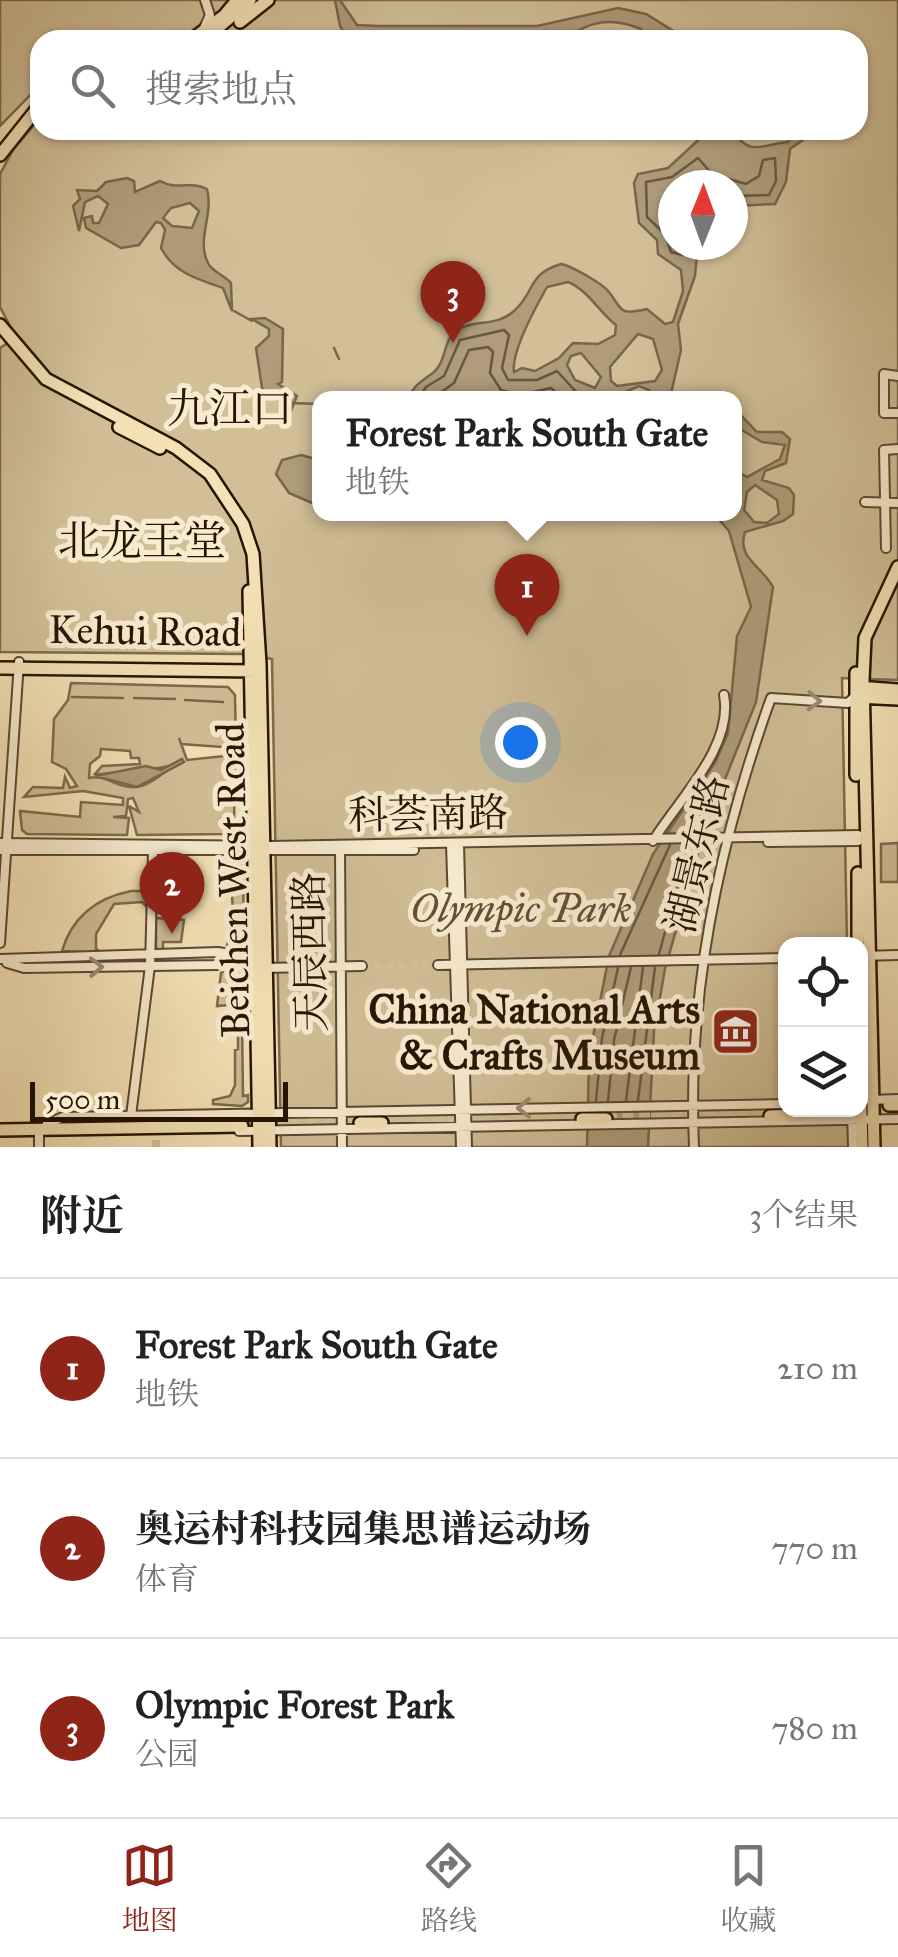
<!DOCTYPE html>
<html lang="zh">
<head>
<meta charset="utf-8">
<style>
	body { margin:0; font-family:"IM FELL Great Primer","Noto Serif SC",serif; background:#f2f2f2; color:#222 }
	.controls { position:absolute; right:30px; bottom:30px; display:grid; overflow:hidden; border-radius:20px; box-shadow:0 2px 8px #0004 }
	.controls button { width:90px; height:90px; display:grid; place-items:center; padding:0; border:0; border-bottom:2px solid #e0e0e0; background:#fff; color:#222; font:50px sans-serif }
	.compass { position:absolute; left:658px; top:170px; width:90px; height:90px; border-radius:50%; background:#fff; box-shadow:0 2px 8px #0004; rotate:1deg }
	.scale { position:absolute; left:30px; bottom:25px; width:258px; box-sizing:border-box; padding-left:10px; border:5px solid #271403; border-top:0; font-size:28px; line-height:35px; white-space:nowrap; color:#271403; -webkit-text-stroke:8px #f8ecd0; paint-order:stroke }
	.you { position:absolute; left:520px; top:742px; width:35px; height:35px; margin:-25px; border:8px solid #fff; border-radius:50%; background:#1a73e8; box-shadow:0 0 0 15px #1a73e833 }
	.badge { display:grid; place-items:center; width:65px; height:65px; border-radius:50%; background:#8f2418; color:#fff; font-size:32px; font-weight:700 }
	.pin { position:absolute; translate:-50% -82px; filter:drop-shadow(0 2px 5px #0008) }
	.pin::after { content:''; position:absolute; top:52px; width:35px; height:30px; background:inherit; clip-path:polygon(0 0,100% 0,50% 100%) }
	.popup { position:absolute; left:312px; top:391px; width:430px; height:130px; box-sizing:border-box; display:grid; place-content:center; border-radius:20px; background:#fff; filter:drop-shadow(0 2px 8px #0005); font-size:32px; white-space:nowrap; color:#767676 }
	.popup b { font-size:38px; color:#222 }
	.popup::after { content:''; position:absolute; left:50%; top:100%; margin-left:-20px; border:20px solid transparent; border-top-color:#fff }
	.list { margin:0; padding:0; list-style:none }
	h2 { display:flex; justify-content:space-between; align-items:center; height:130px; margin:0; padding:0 40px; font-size:42px }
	h2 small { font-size:32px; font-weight:400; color:#767676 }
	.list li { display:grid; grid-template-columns:65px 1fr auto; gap:30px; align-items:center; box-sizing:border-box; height:180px; padding:0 40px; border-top:2px solid #e0e0e0 }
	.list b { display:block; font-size:38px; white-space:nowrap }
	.list p { margin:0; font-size:32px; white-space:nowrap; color:#767676 }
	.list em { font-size:32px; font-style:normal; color:#767676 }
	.icon { flex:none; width:55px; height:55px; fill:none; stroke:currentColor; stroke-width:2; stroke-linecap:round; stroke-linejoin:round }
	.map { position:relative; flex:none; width:898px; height:1147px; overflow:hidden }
	.search { position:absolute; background:#fff; box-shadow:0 2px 8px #0004; left:30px; right:30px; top:30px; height:110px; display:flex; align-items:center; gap:25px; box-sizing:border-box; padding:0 35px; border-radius:30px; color:#767676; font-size:38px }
	.sheet { height:670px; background:#fff }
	nav { display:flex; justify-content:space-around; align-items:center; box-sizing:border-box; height:140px; border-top:2px solid #e0e0e0; background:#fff; font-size:28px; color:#767676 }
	nav a { display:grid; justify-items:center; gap:5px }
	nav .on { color:#8f2418 }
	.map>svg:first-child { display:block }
	.green { fill:#d1bf98; stroke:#7c6a4e; stroke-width:2.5; fill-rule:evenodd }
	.water { fill:#ae9c7a; stroke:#78664a; stroke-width:2.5; fill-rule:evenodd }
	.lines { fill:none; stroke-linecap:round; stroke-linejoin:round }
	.shore { stroke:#6a583e; stroke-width:2.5 }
	.stream { stroke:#78664a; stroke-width:2.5 }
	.minor-tunnel { stroke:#d5c39c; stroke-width:8; stroke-dasharray:8 4; stroke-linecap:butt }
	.major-tunnel { stroke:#d5c39c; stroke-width:11; stroke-dasharray:11 5.5; stroke-linecap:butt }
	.minor-casing { stroke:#5a4830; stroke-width:12 }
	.major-casing { stroke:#271403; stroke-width:16 }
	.highway-casing { stroke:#271403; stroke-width:19 }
	.minor { stroke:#f8ecd0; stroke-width:8 }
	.major { stroke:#f4e2b7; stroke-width:11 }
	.highway { stroke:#f4e2b7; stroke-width:14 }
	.oneway { stroke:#9a8b74 }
	.labels { text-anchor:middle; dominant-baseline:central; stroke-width:10; stroke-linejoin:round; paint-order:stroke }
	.street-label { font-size:40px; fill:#271403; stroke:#f8ecd0 }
	.park-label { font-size:40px; font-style:italic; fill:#625037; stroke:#f8ecd0 }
	.poi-label { font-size:40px; font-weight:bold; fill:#271403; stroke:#f8ecd0; text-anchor:end }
	.neighbourhood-label { font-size:42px; fill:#271403; stroke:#f8ecd0 }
</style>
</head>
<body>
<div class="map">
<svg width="898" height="1147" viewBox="0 0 898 1147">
	<rect width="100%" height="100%" fill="#f4e2b7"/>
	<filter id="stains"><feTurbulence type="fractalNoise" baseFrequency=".002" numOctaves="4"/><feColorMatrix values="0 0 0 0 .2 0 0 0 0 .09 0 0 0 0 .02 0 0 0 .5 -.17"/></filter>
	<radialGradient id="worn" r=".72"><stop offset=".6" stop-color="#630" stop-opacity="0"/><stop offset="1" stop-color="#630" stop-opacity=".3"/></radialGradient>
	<path class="green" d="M0 0H898V680L842 678 847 944H786V1110H851V1147H281L272 659 242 654 0 652V348L16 337 0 307V174L13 150 40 118V130H858V40H40V85L0 126ZM673 185H733V245H673ZM320 398H734V514H320Z
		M71 683 228 687 235 695 236 748 181 744 179 738 187 760 235 755 234 829 225 834 137 835 129 806 139 812 133 798 128 799 126 816 113 817 129 818 127 835 27 834 22 830 20 811 80 817 81 802 123 805V798L83 791 24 797 33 787 63 788 65 777 70 788 77 786 66 769 52 762 54 719 68 700ZM101 749 130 751 131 758H139L140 764 102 766 95 774C111 774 163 769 176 764 163 773 147 789 130 787 114 786 105 774 89 778L90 764 100 756Z
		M898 843V882H881V844Z
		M230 862 240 863 243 869 244 940 238 954 227 947 233 912Z
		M131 891H148V908L142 902 114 904 96 934V949L102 953 62 951C72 917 96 898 131 891Z
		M156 918 184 920 181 942H163V951H156Z
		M238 963 244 975V991L234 994 228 1005 217 1006 221 973Z
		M242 1020 243 1096 248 1095V1102L242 1106 213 1104V1100L230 1096 235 1085V1050L238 1049V1026H221V1021Z"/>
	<path class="water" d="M335 0H340L357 25 378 26H537L618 8 646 14 688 40H646L641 29C612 17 589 20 565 40H349L340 26Z
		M709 130H732C750 158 762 144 788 142L795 130H817L790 149 786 182 775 204 733 206V185H673V245H698L695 276 678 324 681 350 670 398H652L649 390 639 386 611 398H408C416 383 421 382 434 372 448 360 442 334 463 327 481 320 497 326 514 311 535 293 527 274 561 264 572 266 603 284 609 292 624 312 619 315 647 309L665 324 673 322 683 291 681 270 658 254 657 240 639 223 634 183 638 174 668 168ZM568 282C588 290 599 312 616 325L615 335 598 344 573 343 559 358 535 371 522 368 514 372C511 353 534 310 547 287ZM638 334 653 339 662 370 655 381 617 386 611 381 610 367ZM581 353 601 377 595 388 575 380 567 365 571 356Z
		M127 178 134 181 135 192 160 181C178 191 191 180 207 189 214 214 196 240 208 263 212 272 223 274 231 283L232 311 223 288C198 279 175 274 161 248L165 230 161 223 156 222 139 245 121 248 86 228 84 218 92 216 93 223H99L108 204 98 196 85 202 79 231 73 206 80 199 77 190 97 191 106 182ZM190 203 199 211 192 228 172 226 163 218 171 208Z
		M265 318 283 329 282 382 278 384 297 396 290 413 284 400 270 398 262 388 256 348 269 336V329L252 319Z
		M735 409 757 432H782L790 439 786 463 765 471 762 480 789 488 794 495 793 514 783 521 745 532C736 558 763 567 773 587L756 702 705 829 665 969 654 1031 648 1147H587L589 1057 609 956 653 854 716 761 728 733 737 636 751 607 729 531 714 514H734L735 502 740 496 735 479V452L740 473 747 477 780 459 785 445 762 442 735 426ZM755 485 777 500 779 514 767 523 754 522 744 510 747 492Z
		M301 455 319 460V506L289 493 276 474 282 460Z
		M182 759 184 762 137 787 95 776 146 766 161 770Z"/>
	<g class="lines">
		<path class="shore" d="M357 40 362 35 554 34 559 40
			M687 245 683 255 671 252 665 234 647 217 646 182 672 177 698 158 712 174 746 184 759 176 763 160 775 158 776 181 769 195 733 196
			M419 398 426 387 444 376 460 340 504 330 509 335 502 368 508 380H537L557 371 579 395 608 398
			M433 398 454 383 469 350 488 347 493 352 490 373 501 390 519 395 551 388 562 398
			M659 954 689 844
			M620 955 670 845
			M638 1100 655 967
			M596 1101 602 1038 618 968
			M608 1101 614 1040 631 967
			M626 1101 643 967"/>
		<path class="stream" d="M234 311 252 321
			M334 348 339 359
			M334 398C359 386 383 398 410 395
			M291 403 320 404
			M72 697 123 698
			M134 698 175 699
			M185 700 223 702"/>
		<path class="minor-tunnel" d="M362 966 438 965
			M156 1140V1147"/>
		<path class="major-tunnel" d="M606 1113 770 1110
			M805 1115 890 1112
			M382 1118 581 1114
			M241 1120 360 1118"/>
		<defs>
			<path id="minor" d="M204 28 210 15 205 0
				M898 376 884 374V413H898
				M865 502 898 503
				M886 548 884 450 898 449
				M653 841C678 800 734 747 724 695
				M768 842 858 841
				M0 843 272 846 858 835
				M451 844 461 1147
				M459 844 467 1147
				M340 847 342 1147
				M0 850H414
				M0 943 19 662
				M860 956 898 955
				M0 959 218 952 259 959
				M7 963 24 968 217 965 236 960
				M438 965 786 958
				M263 968 362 966
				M870 1100 898 1099
				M852 1110 853 1147
				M131 1116 150 966 153 851
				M47 1124 63 1117 786 1104
				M39 1130V1147
				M239 1131 898 1119
				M694 1147C687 993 719 842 771 698L848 703 854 697"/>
			<path id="major" d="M240 22 268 0
				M212 33 250 0
				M0 155 40 105
				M0 325 46 379 176 448 210 474 243 524 253 554 260 664 270 1147
				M119 427 160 448
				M249 591 259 1147
				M0 668 256 671
				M856 673V775
				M858 687 898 690
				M856 697 898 699
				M858 873V944
				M860 1080 862 1147
				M889 1105H898
				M770 1116 805 1115
				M582 1119H606
				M360 1123H382
				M0 1130 242 1126
				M874 1147 863 680 865 638 898 567"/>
			<path id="highway" d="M195 39 225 17 239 0"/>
		</defs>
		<use href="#minor" class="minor-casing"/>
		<use href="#major" class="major-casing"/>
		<use href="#highway" class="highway-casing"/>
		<use href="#minor" class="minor"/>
		<use href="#major" class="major"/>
		<use href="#highway" class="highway"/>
	</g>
	<defs><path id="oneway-chevron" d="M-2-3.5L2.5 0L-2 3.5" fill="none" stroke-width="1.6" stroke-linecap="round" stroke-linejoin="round" transform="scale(2.5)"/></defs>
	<g class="oneway">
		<use href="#oneway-chevron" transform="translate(814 701) rotate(3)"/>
		<use href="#oneway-chevron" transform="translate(96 967) rotate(-1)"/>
		<use href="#oneway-chevron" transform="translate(524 1108) rotate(179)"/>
	</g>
	<defs>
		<symbol id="museum-square" viewBox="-11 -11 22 22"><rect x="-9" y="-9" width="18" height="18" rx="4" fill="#8f2418" stroke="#f8ecd0"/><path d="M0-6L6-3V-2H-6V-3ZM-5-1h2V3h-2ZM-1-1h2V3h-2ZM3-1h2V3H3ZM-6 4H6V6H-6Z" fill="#fff"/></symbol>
	</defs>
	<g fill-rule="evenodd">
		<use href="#museum-square" x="708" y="1004" width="55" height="55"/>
	</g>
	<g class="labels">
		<g class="street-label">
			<text transform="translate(145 631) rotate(1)">Kehui Road</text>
			<text transform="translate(428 814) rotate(-1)">科荟南路</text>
			<text transform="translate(697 854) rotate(-77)">湖景东路</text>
			<text transform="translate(233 880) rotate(-91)">Beichen West Road</text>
			<text transform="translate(310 952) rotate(-91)">天辰西路</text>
		</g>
		<g class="park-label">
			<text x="521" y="908">Olympic Park</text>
		</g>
		<g class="poi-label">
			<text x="700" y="1009">China National Arts<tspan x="700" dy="46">&amp; Crafts Museum</tspan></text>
		</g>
		<g class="neighbourhood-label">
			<text x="230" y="409">九江口</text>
			<text x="142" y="541">北龙王堂</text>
		</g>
	</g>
	<rect width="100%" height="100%" filter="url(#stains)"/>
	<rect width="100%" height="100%" fill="url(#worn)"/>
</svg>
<div class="controls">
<button><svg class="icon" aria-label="locate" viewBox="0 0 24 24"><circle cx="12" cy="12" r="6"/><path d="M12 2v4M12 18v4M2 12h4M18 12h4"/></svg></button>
<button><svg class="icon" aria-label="layers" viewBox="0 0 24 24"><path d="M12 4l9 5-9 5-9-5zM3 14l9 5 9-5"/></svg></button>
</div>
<svg class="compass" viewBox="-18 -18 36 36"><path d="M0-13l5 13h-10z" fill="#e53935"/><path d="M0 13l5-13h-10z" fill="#767676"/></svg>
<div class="scale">500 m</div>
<div class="you"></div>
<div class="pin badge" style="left:527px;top:636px">1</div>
<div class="popup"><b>Forest Park South Gate</b>地铁</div>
<div class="pin badge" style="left:172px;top:934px">2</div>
<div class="pin badge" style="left:453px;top:343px">3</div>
<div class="search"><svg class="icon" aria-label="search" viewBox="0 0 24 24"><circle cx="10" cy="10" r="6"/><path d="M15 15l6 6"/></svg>搜索地点</div>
</div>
<section class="sheet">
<h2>附近<small>3个结果</small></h2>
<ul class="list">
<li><span class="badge">1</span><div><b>Forest Park South Gate</b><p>地铁</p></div><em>210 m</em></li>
<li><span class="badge">2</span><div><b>奥运村科技园集思谱运动场</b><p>体育</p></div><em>770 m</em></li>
<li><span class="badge">3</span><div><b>Olympic Forest Park</b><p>公园</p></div><em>780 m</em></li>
</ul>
</section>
<nav>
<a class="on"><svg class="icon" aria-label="map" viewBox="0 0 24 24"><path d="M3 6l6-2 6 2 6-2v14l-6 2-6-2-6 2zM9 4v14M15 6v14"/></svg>地图</a>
<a><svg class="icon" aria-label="directions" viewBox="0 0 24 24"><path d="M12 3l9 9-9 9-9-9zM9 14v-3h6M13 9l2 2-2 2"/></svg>路线</a>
<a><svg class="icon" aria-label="saved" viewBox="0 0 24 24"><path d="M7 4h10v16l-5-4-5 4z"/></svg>收藏</a>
</nav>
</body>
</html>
